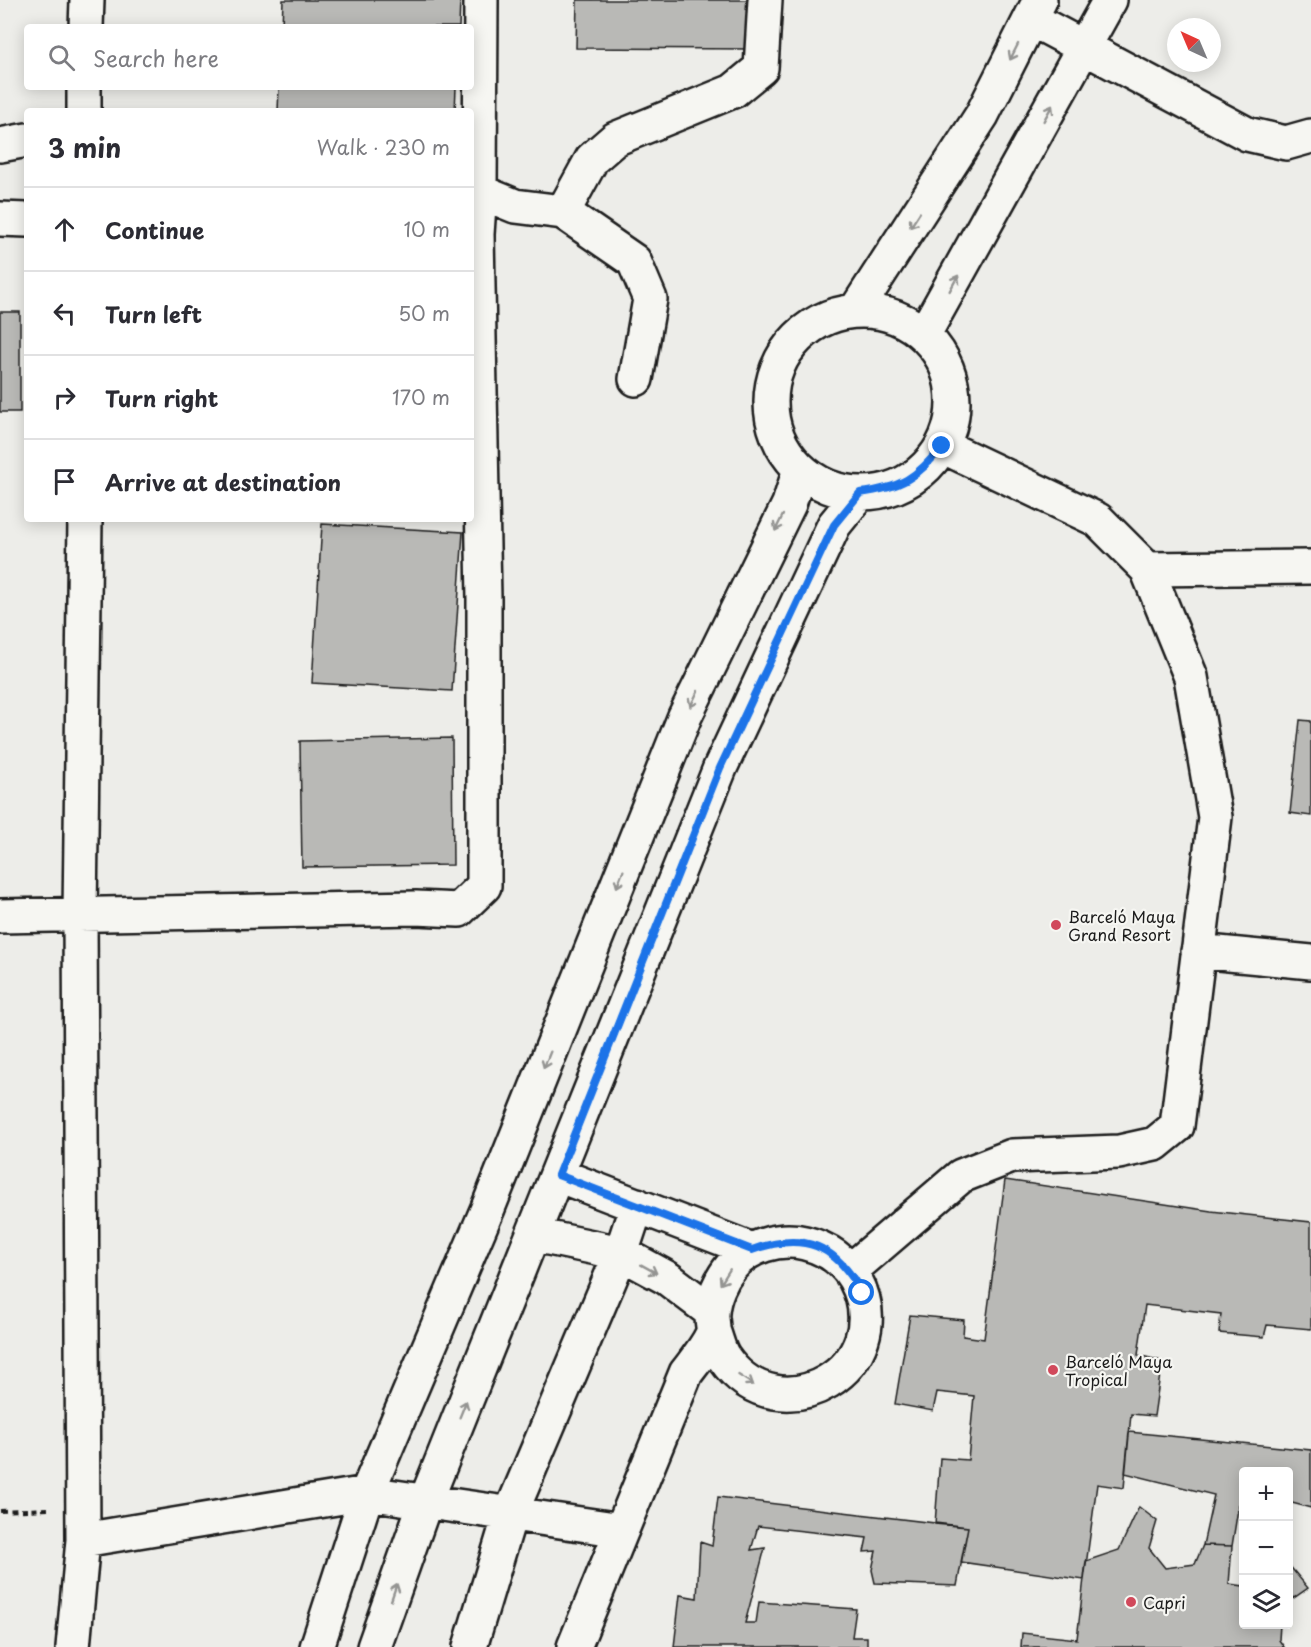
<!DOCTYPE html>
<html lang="en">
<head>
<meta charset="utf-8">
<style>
	body { margin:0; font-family:"Playpen Sans",sans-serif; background:#f7f7f7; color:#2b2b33 }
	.controls { position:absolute; right:18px; bottom:18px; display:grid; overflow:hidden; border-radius:6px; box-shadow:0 3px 15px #0003 }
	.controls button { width:54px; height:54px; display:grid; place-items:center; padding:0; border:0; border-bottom:2px solid #e1e1e2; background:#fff; color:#2b2b33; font:30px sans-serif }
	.compass { position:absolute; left:1167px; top:18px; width:54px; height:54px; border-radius:50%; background:#fff; box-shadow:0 3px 15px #0003; rotate:316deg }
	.stop { position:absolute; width:18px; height:18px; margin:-14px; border:4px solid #1a73e8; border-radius:50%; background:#fff }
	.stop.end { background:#1a73e8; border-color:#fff; box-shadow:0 2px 6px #0008 }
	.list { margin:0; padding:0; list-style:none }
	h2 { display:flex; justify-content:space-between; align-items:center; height:78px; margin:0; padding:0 24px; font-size:26px }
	h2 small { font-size:20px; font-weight:400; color:#7c7c81 }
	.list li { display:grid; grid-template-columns:39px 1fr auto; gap:18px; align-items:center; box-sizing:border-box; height:84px; padding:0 24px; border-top:2px solid #e1e1e2 }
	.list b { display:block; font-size:22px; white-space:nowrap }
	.list em { font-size:20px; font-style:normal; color:#7c7c81 }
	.icon { flex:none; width:33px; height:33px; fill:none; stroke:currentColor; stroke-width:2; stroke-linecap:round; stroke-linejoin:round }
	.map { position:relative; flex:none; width:1311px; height:1647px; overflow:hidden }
	.search { position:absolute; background:#fff; box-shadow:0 3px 15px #0003; left:24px; top:24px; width:450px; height:66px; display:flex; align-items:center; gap:15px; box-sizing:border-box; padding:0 21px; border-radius:6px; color:#7c7c81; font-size:22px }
	.panel { position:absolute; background:#fff; box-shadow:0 3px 15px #0003; left:24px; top:108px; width:450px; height:414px; border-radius:6px }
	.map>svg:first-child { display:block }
	.building { fill:#b9b9b6; stroke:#1c1c1c; stroke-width:1.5 }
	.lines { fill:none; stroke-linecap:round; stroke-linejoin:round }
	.minor-casing { stroke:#1c1c1c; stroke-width:38 }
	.path { stroke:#1c1c1c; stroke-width:4; stroke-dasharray:6 4.5; stroke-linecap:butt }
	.minor { stroke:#f6f6f2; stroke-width:33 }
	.oneway { stroke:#949492 }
	.route { stroke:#1a73e8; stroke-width:8 }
	.poi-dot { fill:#d1495b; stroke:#f6f6f2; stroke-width:2 }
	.labels { text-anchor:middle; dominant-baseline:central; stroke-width:4.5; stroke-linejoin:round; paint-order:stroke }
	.poi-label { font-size:16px; fill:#1c1c1c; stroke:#f6f6f2; text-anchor:start }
</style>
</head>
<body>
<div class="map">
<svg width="1311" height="1647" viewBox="0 0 1311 1647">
	<rect width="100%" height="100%" fill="#edede9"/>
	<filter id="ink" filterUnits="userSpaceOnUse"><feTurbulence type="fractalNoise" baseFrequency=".0167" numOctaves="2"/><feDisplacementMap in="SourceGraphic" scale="12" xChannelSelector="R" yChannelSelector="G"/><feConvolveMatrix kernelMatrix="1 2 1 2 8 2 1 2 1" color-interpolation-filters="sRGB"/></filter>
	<g filter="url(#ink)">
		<path class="building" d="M283 0H460L459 27H282Z
			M577 0H752V49L576 48Z
			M279 87H456L455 111H278Z
			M0 312H20V412H0Z
			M322 524 463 532 452 691 312 683Z
			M1300 720 1311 721V816L1290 813Z
			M452 738 453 865 302 867 300 741Z
			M1005 1180 1211 1211 1311 1222V1329L1267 1325 1264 1337 1219 1333 1221 1314 1145 1305 1138 1355 1162 1361 1154 1416 1131 1414 1124 1488 1097 1484 1084 1580 961 1562 968 1527 935 1524 940 1458 968 1460 974 1396 937 1392 933 1411 895 1404 910 1315 964 1320 963 1336 984 1339Z
			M1129 1432 1311 1450V1508L1288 1502V1472H1244L1232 1546 1203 1545 1214 1495 1125 1473Z
			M718 1497 968 1527 957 1586 875 1583 872 1570 876 1551 864 1552 867 1538 758 1526 751 1550 765 1548 745 1623H756L759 1602 856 1609 852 1637H867V1647H674L680 1595 697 1598 700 1542 712 1546Z
			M1139 1507 1157 1521 1149 1548 1165 1568 1195 1564 1203 1545 1232 1546 1229 1584 1244 1586V1624H1280L1279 1640 1284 1647H1021L1022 1633 1077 1639 1086 1561 1119 1550Z
			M1288 1564 1308 1588 1288 1602Z"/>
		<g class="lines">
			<defs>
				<path id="minor" d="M1031 19 1247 134 1286 143 1311 136
					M86 27 87 0
					M84 111V87
					M0 145 27 140
					M471 188 515 206 563 212 634 261 650 299 636 379
					M563 212 592 159 615 139 733 91 761 68 765 0
					M0 219 27 220
					M856 310 982 115 1040 0
					M771 402a91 91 0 1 1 182 0a91 91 0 1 1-182 0Z
					M924 334 1110 0
					M1147 569 1311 567
					M0 916 416 908 459 910 484 886V599L477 234 480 190 481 0
					M1198 951 1311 962
					M558 1175 752 1250
					M534 1235 621 1253 667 1278 712 1312
					M850 1271 961 1176 1012 1156 1119 1152 1155 1144 1177 1126 1215 817 1191 677 1147 569 1098 520 942 446
					M83 1540 367 1493 622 1530
					M73 1647 83 1540 80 914 85 519
					M317 1647 367 1493 488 1208 685 716 789 504 800 469
					M374 1647 425 1503 720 768 834 525 860 493
					M470 1647 510 1515 621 1253 637 1205
					M574 1647 686 1373C695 1361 706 1348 712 1335 715 1329 711 1320 712 1313 713 1297 721 1279 731 1267 748 1246 779 1237 805 1243 826 1248 844 1260 855 1279 901 1366 780 1439 724 1358 719 1351 717 1341 714 1333"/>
			</defs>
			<use href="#minor" class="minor-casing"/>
			<path class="path" d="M0 1511 50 1509"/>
			<use href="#minor" class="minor"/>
		</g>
		<defs><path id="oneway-shaft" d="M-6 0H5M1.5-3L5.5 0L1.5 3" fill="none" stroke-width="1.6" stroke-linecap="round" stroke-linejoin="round" transform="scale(1.5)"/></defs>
		<g class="oneway">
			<use href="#oneway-shaft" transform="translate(1014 52) rotate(117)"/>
			<use href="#oneway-shaft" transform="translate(1048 113) rotate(-61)"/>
			<use href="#oneway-shaft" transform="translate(915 220) rotate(123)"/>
			<use href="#oneway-shaft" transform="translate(954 283) rotate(-61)"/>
			<use href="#oneway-shaft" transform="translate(779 523) rotate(116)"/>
			<use href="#oneway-shaft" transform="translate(694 699) rotate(116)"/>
			<use href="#oneway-shaft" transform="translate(620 879) rotate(112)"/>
			<use href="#oneway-shaft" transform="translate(547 1060) rotate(112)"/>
			<use href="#oneway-shaft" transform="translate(649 1269) rotate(29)"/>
			<use href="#oneway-shaft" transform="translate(725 1277) rotate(122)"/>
			<use href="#oneway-shaft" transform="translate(746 1380) rotate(33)"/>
			<use href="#oneway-shaft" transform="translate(463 1409) rotate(-68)"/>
			<use href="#oneway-shaft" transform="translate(394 1592) rotate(-71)"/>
		</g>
	</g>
	<g class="lines" filter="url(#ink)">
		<path class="route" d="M862 1293C836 1245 804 1231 752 1250L558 1175 720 768 834 525 860 493C900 488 918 478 942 446"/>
	</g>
	<g class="poi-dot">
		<circle cx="1056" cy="925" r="6"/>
		<circle cx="1053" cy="1370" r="6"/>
		<circle cx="1131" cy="1602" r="6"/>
	</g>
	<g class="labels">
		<g class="poi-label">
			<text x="1068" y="916">Barceló Maya<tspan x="1068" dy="18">Grand Resort</tspan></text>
			<text x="1065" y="1361">Barceló Maya<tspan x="1065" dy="18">Tropical</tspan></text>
			<text x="1143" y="1602">Capri</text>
		</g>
	</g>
</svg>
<div class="controls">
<button>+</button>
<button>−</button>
<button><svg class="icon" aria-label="layers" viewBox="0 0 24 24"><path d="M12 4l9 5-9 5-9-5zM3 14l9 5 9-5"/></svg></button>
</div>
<svg class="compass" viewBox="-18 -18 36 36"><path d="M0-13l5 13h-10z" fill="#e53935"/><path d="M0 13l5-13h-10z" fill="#7c7c81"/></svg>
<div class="stop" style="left:862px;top:1293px"></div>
<div class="stop end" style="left:942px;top:446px"></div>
<div class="search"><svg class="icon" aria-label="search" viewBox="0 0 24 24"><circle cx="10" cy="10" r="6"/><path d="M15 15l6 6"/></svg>Search here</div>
<section class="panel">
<h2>3 min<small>Walk · 230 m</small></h2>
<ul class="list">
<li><svg class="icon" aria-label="ahead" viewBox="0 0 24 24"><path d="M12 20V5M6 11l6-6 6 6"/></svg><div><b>Continue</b></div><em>10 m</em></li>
<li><svg class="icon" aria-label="left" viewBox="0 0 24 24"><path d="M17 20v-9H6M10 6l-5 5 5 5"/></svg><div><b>Turn left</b></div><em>50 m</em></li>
<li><svg class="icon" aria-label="right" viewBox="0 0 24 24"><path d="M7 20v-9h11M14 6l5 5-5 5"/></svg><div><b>Turn right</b></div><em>170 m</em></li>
<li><svg class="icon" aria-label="arrive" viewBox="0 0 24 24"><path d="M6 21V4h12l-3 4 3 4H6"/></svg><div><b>Arrive at destination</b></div></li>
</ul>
</section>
</div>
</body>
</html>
